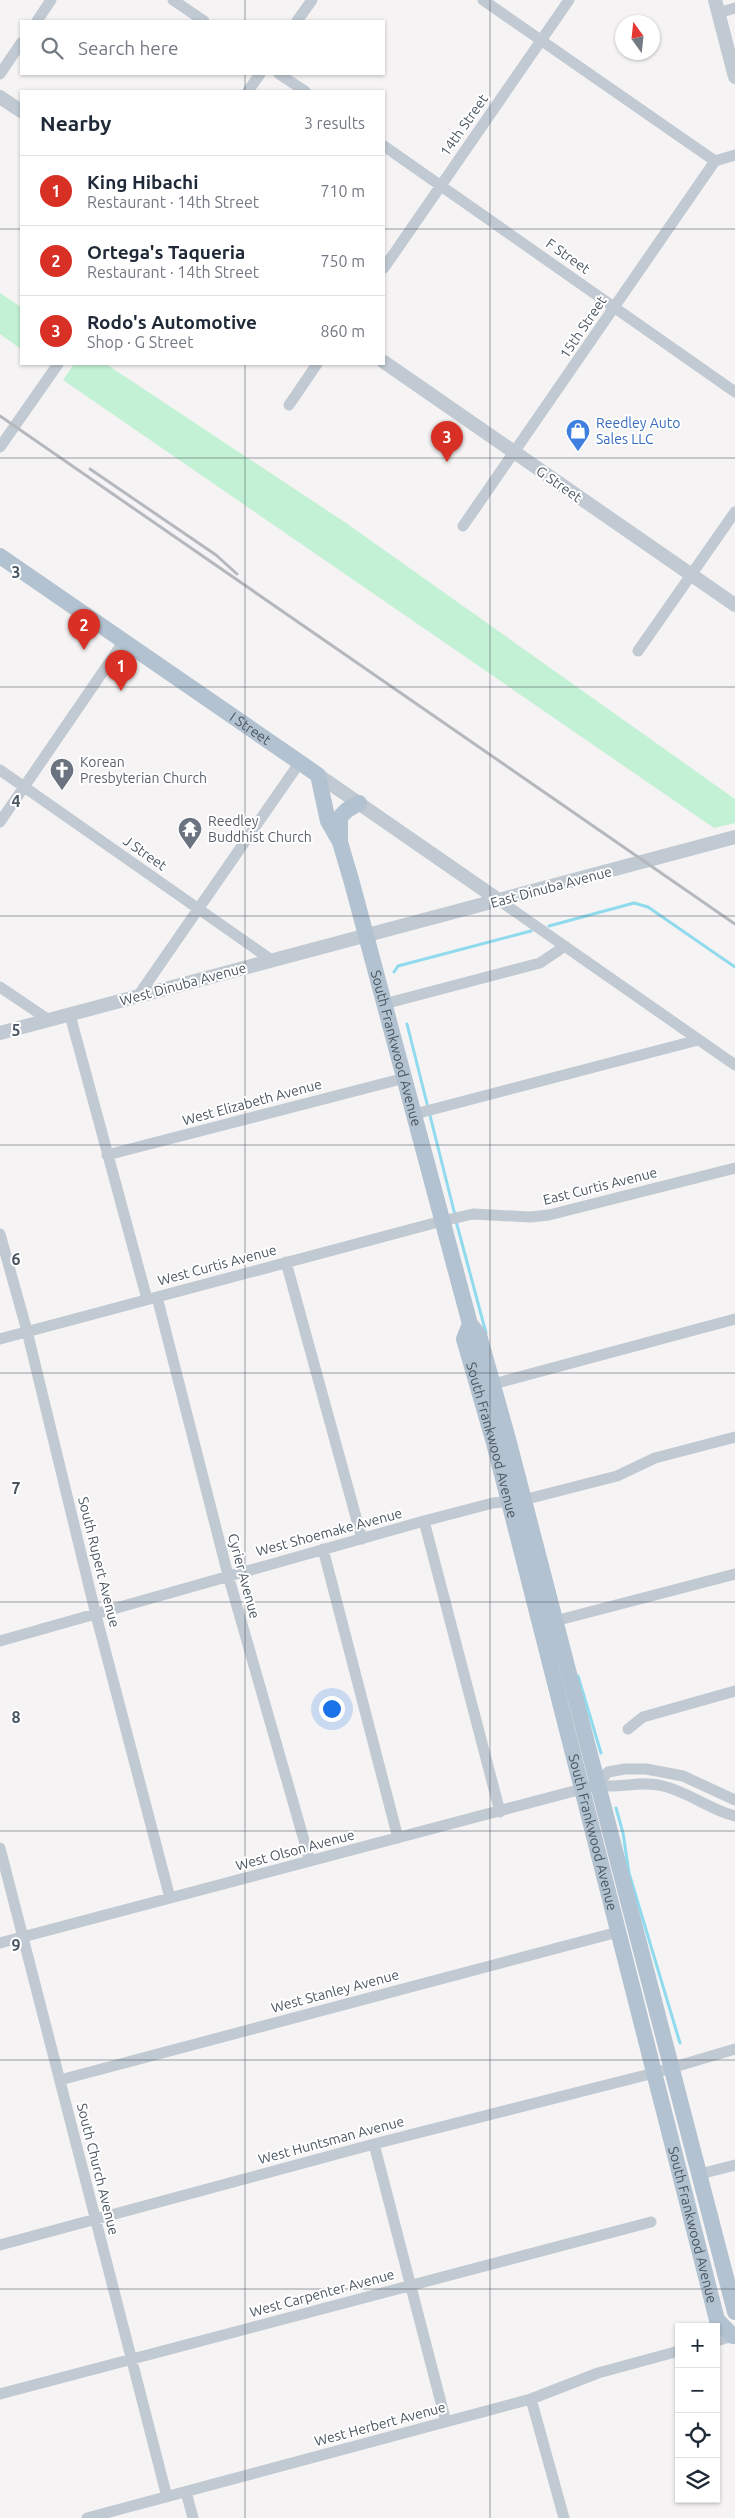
<!DOCTYPE html>
<html lang="en">
<head>
<meta charset="utf-8">
<style>
	body { margin:0; font-family:Ubuntu,sans-serif; background:#f2f2f3; color:#1f2937 }
	.controls { position:absolute; right:15px; bottom:15px; display:grid; overflow:hidden; border-radius:0px; box-shadow:0 1px 4px #0004 }
	.controls button { width:45px; height:45px; display:grid; place-items:center; padding:0; border:0; border-bottom:1px solid #e0e1e3; background:#fff; color:#1f2937; font:25px sans-serif }
	.compass { position:absolute; left:615px; top:15px; width:45px; height:45px; border-radius:50%; background:#fff; box-shadow:0 1px 4px #0004; rotate:345deg }
	.you { position:absolute; left:331px; top:1708px; width:18px; height:18px; margin:-12px; border:4px solid #fff; border-radius:50%; background:#1a73e8; box-shadow:0 0 0 8px #1a73e833 }
	.badge { display:grid; place-items:center; width:32px; height:32px; border-radius:50%; background:#d93025; color:#fff; font-size:16px; font-weight:700 }
	.pin { position:absolute; translate:-50% -41px; filter:drop-shadow(0 1px 2px #0008) }
	.pin::after { content:''; position:absolute; top:26px; width:18px; height:15px; background:inherit; clip-path:polygon(0 0,100% 0,50% 100%) }
	.list { margin:0; padding:0; list-style:none }
	h2 { display:flex; justify-content:space-between; align-items:center; height:65px; margin:0; padding:0 20px; font-size:21px }
	h2 small { font-size:16px; font-weight:400; color:#747a83 }
	.list li { display:grid; grid-template-columns:32px 1fr auto; gap:15px; align-items:center; box-sizing:border-box; height:70px; padding:0 20px; border-top:1px solid #e0e1e3 }
	.list b { display:block; font-size:19px; white-space:nowrap }
	.list p { margin:0; font-size:16px; white-space:nowrap; color:#747a83 }
	.list em { font-size:16px; font-style:normal; color:#747a83 }
	.icon { flex:none; width:28px; height:28px; fill:none; stroke:currentColor; stroke-width:2; stroke-linecap:round; stroke-linejoin:round }
	.map { position:relative; flex:none; width:735px; height:2518px; overflow:hidden }
	.search { position:absolute; background:#fff; box-shadow:0 1px 4px #0004; left:20px; top:20px; width:365px; height:55px; display:flex; align-items:center; gap:12px; box-sizing:border-box; padding:0 18px; border-radius:0px; color:#747a83; font-size:19px }
	.panel { position:absolute; background:#fff; box-shadow:0 1px 4px #0004; left:20px; top:90px; width:365px; height:275px; border-radius:0px }
	.map>svg:first-child { display:block }
	.green { fill:#c3f1d5 }
	.lines { fill:none; stroke-linecap:round; stroke-linejoin:round }
	.stream { stroke:#90daee; stroke-width:3 }
	.minor { stroke:#c1cad2; stroke-width:11 }
	.tertiary { stroke:#c1cad2; stroke-width:14 }
	.primary { stroke:#b3c2d1; stroke-width:16 }
	.rail { stroke:#b5b8bd; stroke-width:3 }
	.grid { fill:none; stroke:#4a5661; stroke-width:1; stroke-opacity:0.55 }
	.labels { text-anchor:middle; dominant-baseline:central; stroke-width:4; stroke-linejoin:round; paint-order:stroke }
	.street-label { font-size:14px; fill:#4a5661; stroke:#fff }
	.shop-label { font-size:14px; fill:#366cbe; stroke:#fff; text-anchor:start }
	.worship-label { font-size:14px; fill:#5b616d; stroke:#fff; text-anchor:start }
	.grid-label { font-size:16px; text-anchor:middle; font-weight:bold; fill:#4a5661; stroke:#fff; stroke-width:4; stroke-linejoin:round; paint-order:stroke }
</style>
</head>
<body>
<div class="map">
<svg width="735" height="2518" viewBox="0 0 735 2518">
	<rect width="100%" height="100%" fill="#f5f3f3"/>
	<path class="green" d="M0 293 21 307V349L0 334Z
		M74 364H106L346 523 735 799V823L714 828 63 380Z"/>
	<g class="lines">
		<path class="stream" d="M549 926 634 903 648 907 735 967
			M394 972 398 966 531 931
			M407 1024 455 1215
			M456 1221 486 1333
			M578 1676 601 1753
			M616 1808 623 1833 629 1873 680 2043"/>
		<path class="minor" d="M173 0 204 21
			M483 0 715 161
			M718 13 735 8
			M37 21 51 0
			M297 21 312 0
			M0 74 21 43
			M279 74 305 91
			M248 91 260 74
			M384 146 735 392
			M384 268 569 0
			M289 405 317 364
			M0 447 58 364
			M463 526 715 161 735 155
			M638 651 735 512
			M0 770 273 961
			M0 822 124 641
			M500 901 735 1065
			M0 987 49 1020
			M138 996 300 762
			M384 1004 540 963 565 946
			M70 1015 147 1299
			M415 1114 698 1040
			M107 1155 405 1078
			M0 1234 27 1331 96 1615 170 1898
			M286 1262 362 1539
			M157 1297 228 1575 310 1861
			M0 1339 442 1221 473 1214 530 1217 549 1215 735 1168
			M493 1384 735 1319
			M424 1521 500 1812
			M323 1549 398 1838
			M555 1621 735 1574
			M0 1641 424 1521 493 1503 523 1500 617 1476 655 1458 735 1437
			M628 1729 643 1717 735 1691
			M597 1785 608 1772 625 1769H646L683 1776 735 1800
			M0 1848 167 2497
			M0 1943 597 1785C619 1789 641 1780 663 1786 689 1792 710 1810 735 1816
			M60 2080 618 1932
			M374 2144 446 2422
			M700 2174 735 2165
			M0 2245 374 2144 654 2073 735 2049
			M716 2341 733 2336
			M0 2394 651 2222
			M531 2399 564 2518
			M186 2492 193 2518
			M87 2518 531 2399 598 2373 679 2351"/>
		<path class="tertiary" d="M715 0 735 77
			M0 97 21 111
			M384 362 735 605
			M318 775 500 901
			M0 1033 735 837"/>
		<g class="primary">
			<path id="s1" d="M0 556 318 775 328 821 340 842 352 883 470 1324 479 1335 508 1439 735 2312"/>
			<path d="M340 839V817L347 810 359 803"/>
			<path id="s2" d="M470 1324 464 1339 494 1443 717 2320 733 2336"/>
		</g>
		<path class="rail" d="M0 416 735 924
			M90 469 216 555 237 574"/>
	</g>
	<path class="grid" d="M245 0V21M490 0V2518M245 74V91M0 229H21M384 229H735M245 364V2518M0 458H735M0 687H735M0 916H735M0 1145H735M0 1373H735M0 1602H735M0 1831H735M0 2060H735M0 2289H735"/>
	<defs>
		<symbol id="shop-pin" viewBox="-11 -11 22 30"><path d="M0 17L-7.5 6A9.5 9.5 0 1 1 7.5 6Z" fill="#3f7fe0" stroke="#fff"/><path d="M-5-2.5h2.3a2.7 3.5 0 0 1 5.4 0H5L5.5 6h-11ZM-1.5-2.5h3a1.5 2.3 0 0 0-3 0Z" fill="#fff"/></symbol>
		<symbol id="church-pin" viewBox="-11 -11 22 30"><path d="M0 17L-7.5 6A9.5 9.5 0 1 1 7.5 6Z" fill="#6b7280" stroke="#fff"/><path d="M-1.2-6h2.4v3.5h3.3v2.4h-3.3V6h-2.4V-.1h-3.3v-2.4h3.3Z" fill="#fff"/></symbol>
		<symbol id="temple-pin" viewBox="-11 -11 22 30"><path d="M0 17L-7.5 6A9.5 9.5 0 1 1 7.5 6Z" fill="#6b7280" stroke="#fff"/><path d="M0-6L5-2H3V0L6.5 2.5H4V6H1.5V3h-3V6H-4V2.5H-6.5L-3 0V-2H-5Z" fill="#fff"/></symbol>
	</defs>
	<g fill-rule="evenodd">
		<use href="#shop-pin" x="564" y="417" width="28" height="38"/>
		<use href="#church-pin" x="48" y="756" width="28" height="38"/>
		<use href="#temple-pin" x="176" y="815" width="28" height="38"/>
	</g>
	<g class="labels">
		<g class="street-label">
			<text transform="translate(464 125) rotate(-55)">14th Street</text>
			<text transform="translate(568 256) rotate(35)">F Street</text>
			<text transform="translate(583 327) rotate(-56)">15th Street</text>
			<text transform="translate(559 484) rotate(35)">G Street</text>
			<text stroke="none"><textPath href="#s1" startOffset="304">I Street</textPath></text>
			<text transform="translate(145 853) rotate(35)">J Street</text>
			<text transform="translate(551 887) rotate(-15)">East Dinuba Avenue</text>
			<text transform="translate(183 984) rotate(-15)">West Dinuba Avenue</text>
			<text stroke="none"><textPath href="#s1" startOffset="671">South Frankwood Avenue</textPath></text>
			<text transform="translate(252 1102) rotate(-15)">West Elizabeth Avenue</text>
			<text transform="translate(600 1186) rotate(-14)">East Curtis Avenue</text>
			<text transform="translate(217 1265) rotate(-15)">West Curtis Avenue</text>
			<text stroke="none"><textPath href="#s2" startOffset="121">South Frankwood Avenue</textPath></text>
			<text transform="translate(329 1532) rotate(-15)">West Shoemake Avenue</text>
			<text transform="translate(99 1562) rotate(76)">South Rupert Avenue</text>
			<text transform="translate(244 1576) rotate(75)">Cyrier Avenue</text>
			<text stroke="none"><textPath href="#s2" startOffset="526">South Frankwood Avenue</textPath></text>
			<text transform="translate(295 1850) rotate(-15)">West Olson Avenue</text>
			<text transform="translate(335 1991) rotate(-15)">West Stanley Avenue</text>
			<text transform="translate(331 2140) rotate(-15)">West Huntsman Avenue</text>
			<text transform="translate(98 2169) rotate(76)">South Church Avenue</text>
			<text stroke="none"><textPath href="#s2" startOffset="931">South Frankwood Avenue</textPath></text>
			<text transform="translate(322 2293) rotate(-15)">West Carpenter Avenue</text>
			<text transform="translate(380 2424) rotate(-15)">West Herbert Avenue</text>
		</g>
		<g class="shop-label">
			<text x="596" y="423">Reedley Auto<tspan x="596" dy="16">Sales LLC</tspan></text>
		</g>
		<g class="worship-label">
			<text x="80" y="762">Korean<tspan x="80" dy="16">Presbyterian Church</tspan></text>
			<text x="208" y="821">Reedley<tspan x="208" dy="16">Buddhist Church</tspan></text>
		</g>
	</g>
	<g class="grid-label">
		<text x="16" y="578">3</text>
		<text x="16" y="807">4</text>
		<text x="16" y="1036">5</text>
		<text x="16" y="1265">6</text>
		<text x="16" y="1494">7</text>
		<text x="16" y="1723">8</text>
		<text x="16" y="1951">9</text>
	</g>
</svg>
<div class="controls">
<button>+</button>
<button>−</button>
<button><svg class="icon" aria-label="locate" viewBox="0 0 24 24"><circle cx="12" cy="12" r="6"/><path d="M12 2v4M12 18v4M2 12h4M18 12h4"/></svg></button>
<button><svg class="icon" aria-label="layers" viewBox="0 0 24 24"><path d="M12 4l9 5-9 5-9-5zM3 14l9 5 9-5"/></svg></button>
</div>
<svg class="compass" viewBox="-18 -18 36 36"><path d="M0-13l5 13h-10z" fill="#e53935"/><path d="M0 13l5-13h-10z" fill="#747a83"/></svg>
<div class="you"></div>
<div class="pin badge" style="left:121px;top:691px">1</div>
<div class="pin badge" style="left:84px;top:650px">2</div>
<div class="pin badge" style="left:447px;top:462px">3</div>
<div class="search"><svg class="icon" aria-label="search" viewBox="0 0 24 24"><circle cx="10" cy="10" r="6"/><path d="M15 15l6 6"/></svg>Search here</div>
<section class="panel">
<h2>Nearby<small>3 results</small></h2>
<ul class="list">
<li><span class="badge">1</span><div><b>King Hibachi</b><p>Restaurant · 14th Street</p></div><em>710 m</em></li>
<li><span class="badge">2</span><div><b>Ortega's Taqueria</b><p>Restaurant · 14th Street</p></div><em>750 m</em></li>
<li><span class="badge">3</span><div><b>Rodo's Automotive</b><p>Shop · G Street</p></div><em>860 m</em></li>
</ul>
</section>
</div>
</body>
</html>
